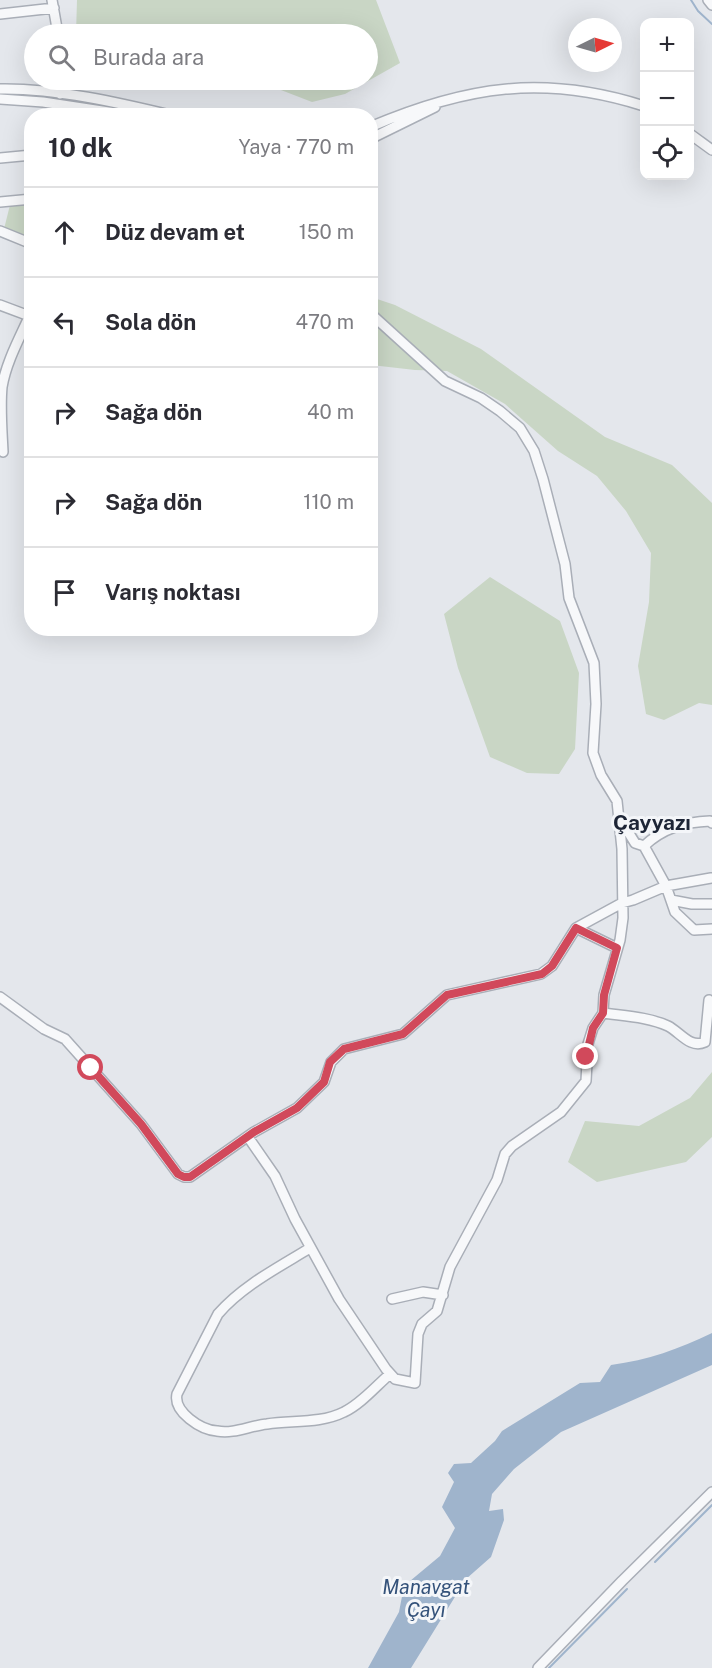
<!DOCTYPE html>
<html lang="tr">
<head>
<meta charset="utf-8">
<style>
	body { margin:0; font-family:"Public Sans",sans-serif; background:#f7f7f7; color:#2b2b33 }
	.controls { position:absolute; right:18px; top:18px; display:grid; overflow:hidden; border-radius:12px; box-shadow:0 6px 24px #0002 }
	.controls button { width:54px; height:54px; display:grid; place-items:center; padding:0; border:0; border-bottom:2px solid #e1e1e2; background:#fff; color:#2b2b33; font:30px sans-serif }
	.compass { position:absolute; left:568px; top:18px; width:54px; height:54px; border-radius:50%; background:#fff; box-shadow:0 6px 24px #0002; rotate:85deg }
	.stop { position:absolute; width:18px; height:18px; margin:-14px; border:4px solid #d1495b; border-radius:50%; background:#fff }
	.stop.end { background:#d1495b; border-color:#fff; box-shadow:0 2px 6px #0008 }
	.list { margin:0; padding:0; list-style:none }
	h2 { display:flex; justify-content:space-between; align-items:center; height:78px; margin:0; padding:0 24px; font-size:26px }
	h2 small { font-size:20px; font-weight:400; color:#7c7c81 }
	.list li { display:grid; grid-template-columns:39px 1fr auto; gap:18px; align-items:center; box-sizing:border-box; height:90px; padding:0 24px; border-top:2px solid #e1e1e2 }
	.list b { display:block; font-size:22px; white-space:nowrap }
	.list em { font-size:20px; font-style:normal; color:#7c7c81 }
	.icon { flex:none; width:33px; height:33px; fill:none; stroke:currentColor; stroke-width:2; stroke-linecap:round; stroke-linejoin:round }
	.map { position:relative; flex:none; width:712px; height:1668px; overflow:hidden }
	.search { position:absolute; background:#fff; box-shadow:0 6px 24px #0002; left:24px; top:24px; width:354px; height:66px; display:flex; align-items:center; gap:15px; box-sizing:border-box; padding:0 21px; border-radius:33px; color:#7c7c81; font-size:22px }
	.panel { position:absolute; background:#fff; box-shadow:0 6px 24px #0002; left:24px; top:108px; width:354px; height:528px; border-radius:24px }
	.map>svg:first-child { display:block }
	.green { fill:#c9d6c5 }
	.water { fill:#9fb4cc }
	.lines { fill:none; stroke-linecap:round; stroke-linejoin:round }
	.stream { stroke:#9fb4cc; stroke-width:2 }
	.minor-casing { stroke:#a9aeb7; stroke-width:12 }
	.minor { stroke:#f7f8fa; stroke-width:9 }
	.route { stroke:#d1495b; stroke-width:8 }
	.labels { text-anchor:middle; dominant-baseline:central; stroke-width:6; stroke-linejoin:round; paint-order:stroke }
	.water-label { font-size:20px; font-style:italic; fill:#34527a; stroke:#f4f6f9 }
	.quarter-label { font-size:21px; font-weight:bold; fill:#1d2536; stroke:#f4f6f9 }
</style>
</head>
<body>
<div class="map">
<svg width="712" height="1668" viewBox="0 0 712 1668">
	<rect width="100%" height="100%" fill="#e4e7ec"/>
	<path class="green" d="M77 0H376L400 63 345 94 312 102 255 80H368V34H76Z
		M31 204V241L4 229 10 205Z
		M371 297 395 305 481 349 605 437 672 465 712 503V705L699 703 664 720 646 714 638 666 649 602 651 553 626 511 597 476 558 451 505 404 447 371 415 370 371 365Z
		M490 577 560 621 579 673 575 749 559 774 527 773 490 757 458 668 444 614Z
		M712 1072V1137L686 1162 597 1182 568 1162 585 1121 639 1126 690 1098Z"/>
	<path class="water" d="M712 1333V1365L561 1432 514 1469 492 1494 489 1511 503 1509 504 1520 491 1557 466 1579 411 1668H368L399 1612 404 1586 440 1556 455 1528 442 1507 454 1482 448 1473 454 1464 471 1463 495 1441 502 1431 580 1383 600 1382 611 1365C648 1360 679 1349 712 1333Z"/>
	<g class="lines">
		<path class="stream" d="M691 0 698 11 712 24
			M655 1562 712 1505
			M549 1668 627 1589"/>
		<defs>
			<path id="minor" d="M52 0 58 34
				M708 0 712 5
				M0 14 54 8
				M0 89C55 88 120 103 174 116
				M60 94 61 80
				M0 99 43 102 135 116
				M370 127C466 86 544 74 644 106
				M690 134 712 150
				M370 139 435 107
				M0 158 32 155
				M0 202 32 199
				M0 231 32 244
				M0 305 32 317
				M370 313 445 381 481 398 500 411 520 428 534 451 543 479 565 564 569 598 594 663 596 704 593 753 601 775 617 801 622 849 623 918 620 940 604 995 603 1013C624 1016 649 1017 668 1026 680 1032 690 1049 705 1042L709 1000
				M3 452C2 430 0 408 2 387 6 363 19 339 29 317
				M619 817 635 843 644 846 666 886 675 912 694 930 712 929
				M644 846C663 828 685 822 710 821L712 823
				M671 900 692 904H712
				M576 928 617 948
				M0 997 44 1029 65 1039 141 1124 178 1174 184 1177H190L254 1132 297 1108 324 1082 331 1062 344 1049 403 1034 447 995 541 974 552 966 576 928 622 903 633 900 666 886 711 878
				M248 1137 275 1176 295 1219 339 1299 386 1369 395 1379 415 1383 418 1334 422 1324 437 1311 450 1267 497 1180 505 1154 512 1146 561 1112 586 1081 588 1044 593 1028 603 1013
				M310 1248C279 1267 242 1286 218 1314L177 1394C173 1412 201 1430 217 1431 234 1434 249 1426 267 1424 292 1420 320 1424 344 1412 361 1404 376 1386 390 1374
				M392 1299 423 1292 443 1295
				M538 1668 622 1581 712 1492"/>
		</defs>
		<use href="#minor" class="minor-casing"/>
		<use href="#minor" class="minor"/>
	</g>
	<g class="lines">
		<path class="route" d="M91 1068 141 1124 178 1174 184 1177H190L254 1132 297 1108 324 1082 330 1062 344 1049 403 1034 447 995 542 974 552 966 576 928 617 948 604 995 603 1013 593 1028 586 1057"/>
	</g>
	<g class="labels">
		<g class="water-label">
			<text x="426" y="1587">Manavgat<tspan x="426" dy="23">Çayı</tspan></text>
		</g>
		<g class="quarter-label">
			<text x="652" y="822">Çayyazı</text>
		</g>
	</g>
</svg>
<div class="controls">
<button>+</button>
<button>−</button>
<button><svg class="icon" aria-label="locate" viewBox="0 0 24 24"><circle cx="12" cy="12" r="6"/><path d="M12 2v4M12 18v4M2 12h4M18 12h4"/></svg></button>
</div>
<svg class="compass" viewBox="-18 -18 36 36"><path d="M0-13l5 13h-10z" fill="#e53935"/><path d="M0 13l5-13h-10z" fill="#7c7c81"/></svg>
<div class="stop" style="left:91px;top:1068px"></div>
<div class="stop end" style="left:586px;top:1057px"></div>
<div class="search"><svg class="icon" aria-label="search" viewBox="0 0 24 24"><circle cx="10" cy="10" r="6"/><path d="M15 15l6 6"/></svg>Burada ara</div>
<section class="panel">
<h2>10 dk<small>Yaya · 770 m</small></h2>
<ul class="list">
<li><svg class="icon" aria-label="ahead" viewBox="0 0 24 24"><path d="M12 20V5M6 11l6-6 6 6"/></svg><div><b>Düz devam et</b></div><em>150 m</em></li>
<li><svg class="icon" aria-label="left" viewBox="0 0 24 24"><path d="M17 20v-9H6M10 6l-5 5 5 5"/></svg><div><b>Sola dön</b></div><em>470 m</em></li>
<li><svg class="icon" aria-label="right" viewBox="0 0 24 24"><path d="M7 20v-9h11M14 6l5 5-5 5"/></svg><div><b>Sağa dön</b></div><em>40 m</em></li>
<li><svg class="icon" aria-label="right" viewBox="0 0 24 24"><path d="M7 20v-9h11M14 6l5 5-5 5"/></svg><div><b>Sağa dön</b></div><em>110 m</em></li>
<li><svg class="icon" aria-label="arrive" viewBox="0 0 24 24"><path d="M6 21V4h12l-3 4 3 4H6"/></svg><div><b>Varış noktası</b></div></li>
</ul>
</section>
</div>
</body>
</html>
